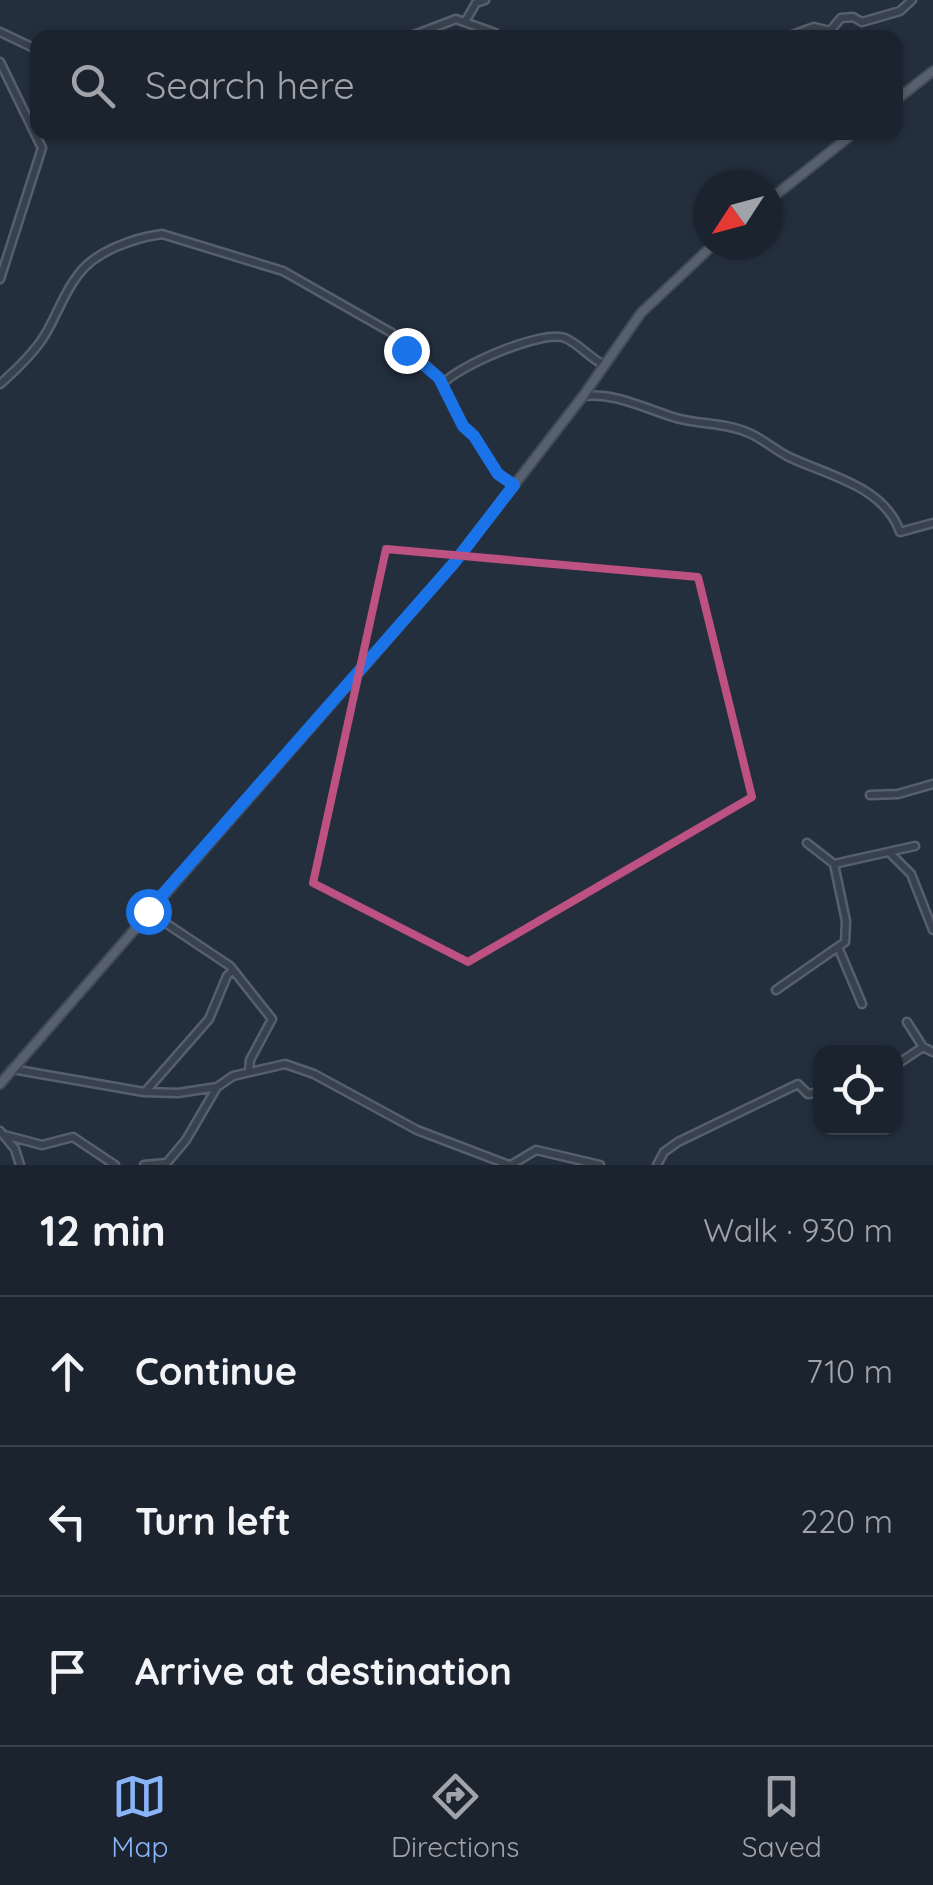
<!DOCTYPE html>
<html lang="en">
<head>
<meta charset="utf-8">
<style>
	body { margin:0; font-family:Quicksand,sans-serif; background:#282f3a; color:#f1f3f6 }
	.controls { position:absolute; right:30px; bottom:30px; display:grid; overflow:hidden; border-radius:20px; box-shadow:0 2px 8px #0004 }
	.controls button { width:90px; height:90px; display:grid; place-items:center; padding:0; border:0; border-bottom:2px solid #39404a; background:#1b232e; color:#f1f3f6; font:50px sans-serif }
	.compass { position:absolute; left:693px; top:170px; width:90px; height:90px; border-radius:50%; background:#1b232e; box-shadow:0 2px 8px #0004; rotate:234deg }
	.stop { position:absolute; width:30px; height:30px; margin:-22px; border:8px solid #1a73e8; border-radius:50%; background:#fff }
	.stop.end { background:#1a73e8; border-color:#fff; box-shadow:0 2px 10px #0008 }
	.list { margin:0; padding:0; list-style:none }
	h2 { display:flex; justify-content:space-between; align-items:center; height:130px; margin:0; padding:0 40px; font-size:42px }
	h2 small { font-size:32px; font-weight:400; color:#a0a4aa }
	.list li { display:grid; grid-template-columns:65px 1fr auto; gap:30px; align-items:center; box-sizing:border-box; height:150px; padding:0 40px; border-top:2px solid #39404a }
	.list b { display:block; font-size:38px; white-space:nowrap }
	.list em { font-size:32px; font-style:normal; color:#a0a4aa }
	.icon { flex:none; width:55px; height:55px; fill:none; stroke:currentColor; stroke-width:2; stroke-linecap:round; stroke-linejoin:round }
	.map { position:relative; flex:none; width:933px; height:1165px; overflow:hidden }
	.search { position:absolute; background:#1b232e; box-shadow:0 2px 8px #0004; left:30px; right:30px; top:30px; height:110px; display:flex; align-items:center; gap:25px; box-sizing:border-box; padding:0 35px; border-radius:20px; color:#a0a4aa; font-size:38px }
	.sheet { height:580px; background:#1b232e }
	nav { display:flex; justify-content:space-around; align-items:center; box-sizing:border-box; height:140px; border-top:2px solid #39404a; background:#1b232e; font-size:28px; color:#a0a4aa }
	nav a { display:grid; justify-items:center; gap:5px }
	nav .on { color:#8ab4f8 }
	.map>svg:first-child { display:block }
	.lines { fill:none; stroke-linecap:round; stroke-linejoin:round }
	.minor-casing { stroke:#565f6c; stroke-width:11 }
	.major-casing { stroke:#414a57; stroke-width:12 }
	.minor { stroke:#38414e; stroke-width:6 }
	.major { stroke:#56606e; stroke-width:8 }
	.route { stroke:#1a73e8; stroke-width:12 }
	.marked { fill:none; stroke:#bd5182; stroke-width:8; stroke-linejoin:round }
</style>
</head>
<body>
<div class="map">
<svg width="933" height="1165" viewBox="0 0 933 1165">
	<rect width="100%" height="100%" fill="#242f3e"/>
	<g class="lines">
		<defs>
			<path id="minor" d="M465 22 476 3 485 0
				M0 32 38 50
				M394 38 414 35 456 19 495 33 499 38
				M765 38H778
				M784 38 814 27 830 31 841 18 853 17 862 22 900 11 912 0
				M0 62 42 148 0 279
				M0 384C16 370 31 356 43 338 56 318 63 294 78 275 95 251 134 238 162 234L283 271 392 333 439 378 463 426 474 436 498 474 514 485
				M442 385C455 367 543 329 565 338 579 344 590 358 604 365
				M583 396C614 392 644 408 673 417 697 425 725 422 749 433 763 439 775 450 789 457 829 476 884 486 900 532L933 523
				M870 795 898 794 933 784
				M807 843 834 864 915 846
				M890 853 911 874 933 930
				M149 912 230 966 272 1019 250 1060 249 1071
				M838 947 862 1004
				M776 990 845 942 846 921 834 864
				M907 1022 923 1047
				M896 1065 923 1047 933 1052
				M12 1069 144 1092 178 1093 217 1087 233 1076 285 1064 314 1074 417 1130 509 1165
				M145 1092 209 1019 227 976 233 970
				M0 1131 15 1149 20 1165
				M4 1135 42 1145 73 1137 115 1165
				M144 1165 166 1163
				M165 1165 186 1140 217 1087
				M511 1165 536 1150 600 1165
				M657 1165 664 1152 678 1142 798 1084 808 1094 820 1092"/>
			<path id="major" d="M896 100 933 71
				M768 201 855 132
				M0 1084 454 563 583 396 641 313 713 245"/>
		</defs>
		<use href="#minor" class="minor-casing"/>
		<use href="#major" class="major-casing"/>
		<use href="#minor" class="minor"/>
		<use href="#major" class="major"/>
	</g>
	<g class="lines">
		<path class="route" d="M148 911 454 563 514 485 498 474 474 436 463 426 439 378 406 350"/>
	</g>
	<path class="marked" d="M386 549 698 577 752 797 468 962 313 883Z"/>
</svg>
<div class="controls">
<button><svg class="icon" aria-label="locate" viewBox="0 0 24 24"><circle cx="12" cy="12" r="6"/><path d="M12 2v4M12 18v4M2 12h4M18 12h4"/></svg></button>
</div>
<svg class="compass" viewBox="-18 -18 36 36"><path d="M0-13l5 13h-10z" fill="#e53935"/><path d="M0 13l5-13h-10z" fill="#a0a4aa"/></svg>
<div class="stop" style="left:148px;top:911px"></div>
<div class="stop end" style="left:406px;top:350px"></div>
<div class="search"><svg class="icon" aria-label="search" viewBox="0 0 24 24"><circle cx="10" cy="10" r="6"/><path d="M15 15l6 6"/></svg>Search here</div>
</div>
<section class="sheet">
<h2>12 min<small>Walk · 930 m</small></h2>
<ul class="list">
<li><svg class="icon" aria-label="ahead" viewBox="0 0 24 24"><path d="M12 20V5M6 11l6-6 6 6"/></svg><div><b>Continue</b></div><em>710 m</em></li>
<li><svg class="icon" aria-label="left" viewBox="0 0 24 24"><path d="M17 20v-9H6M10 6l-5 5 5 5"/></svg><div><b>Turn left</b></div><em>220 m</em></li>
<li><svg class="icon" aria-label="arrive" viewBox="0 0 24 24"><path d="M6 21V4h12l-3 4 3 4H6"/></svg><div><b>Arrive at destination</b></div></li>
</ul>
</section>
<nav>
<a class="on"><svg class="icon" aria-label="map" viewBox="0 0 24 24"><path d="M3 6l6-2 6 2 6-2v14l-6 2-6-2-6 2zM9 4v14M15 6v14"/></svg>Map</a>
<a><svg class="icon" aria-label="directions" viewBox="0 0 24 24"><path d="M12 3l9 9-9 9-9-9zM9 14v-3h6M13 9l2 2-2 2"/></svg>Directions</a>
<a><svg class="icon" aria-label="saved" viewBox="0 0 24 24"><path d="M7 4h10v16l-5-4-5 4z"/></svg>Saved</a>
</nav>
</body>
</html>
